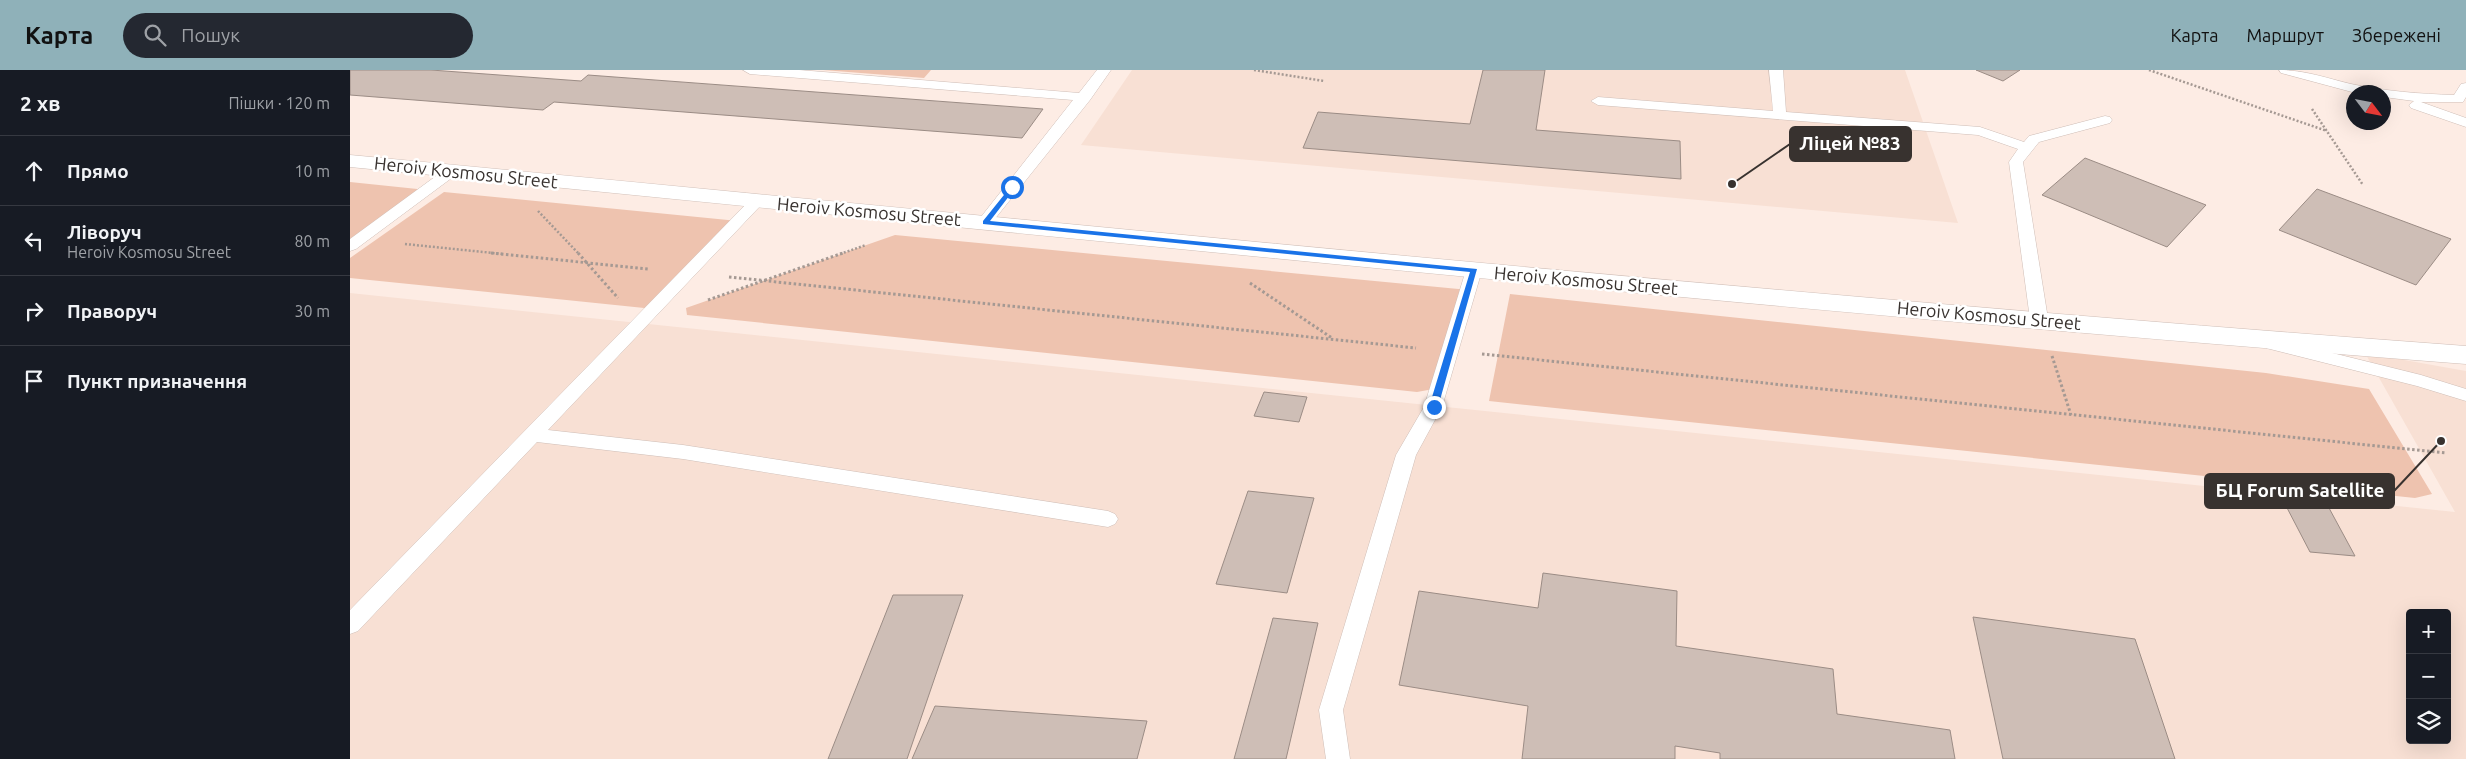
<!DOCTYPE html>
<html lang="uk">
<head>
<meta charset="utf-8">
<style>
	body { margin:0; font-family:Ubuntu,sans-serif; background:#242831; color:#f1f3f6 }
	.controls { position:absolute; right:15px; bottom:15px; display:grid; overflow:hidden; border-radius:5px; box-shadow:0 5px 20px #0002 }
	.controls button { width:45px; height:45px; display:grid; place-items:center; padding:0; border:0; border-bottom:1px solid #363941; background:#171b24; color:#f1f3f6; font:25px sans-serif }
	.compass { position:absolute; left:1996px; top:15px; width:45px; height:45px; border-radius:50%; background:#171b24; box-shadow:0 5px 20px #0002; rotate:122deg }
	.stop { position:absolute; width:15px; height:15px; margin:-11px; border:4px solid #1a73e8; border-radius:50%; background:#fff }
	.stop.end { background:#1a73e8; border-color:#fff; box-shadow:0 1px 5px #0008 }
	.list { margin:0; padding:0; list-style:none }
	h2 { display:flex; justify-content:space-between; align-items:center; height:65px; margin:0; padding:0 20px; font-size:21px }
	h2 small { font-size:16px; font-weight:400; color:#9ea1a6 }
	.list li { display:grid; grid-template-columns:32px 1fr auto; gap:15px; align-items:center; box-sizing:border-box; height:70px; padding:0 20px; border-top:1px solid #363941 }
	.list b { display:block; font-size:19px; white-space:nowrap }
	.list p { margin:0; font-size:16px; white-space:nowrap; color:#9ea1a6 }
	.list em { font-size:16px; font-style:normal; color:#9ea1a6 }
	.icon { flex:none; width:28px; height:28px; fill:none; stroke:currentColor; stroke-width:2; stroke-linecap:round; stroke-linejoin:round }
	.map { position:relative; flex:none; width:2116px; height:689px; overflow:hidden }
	header { display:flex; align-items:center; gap:30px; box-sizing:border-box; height:70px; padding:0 25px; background:#8fb1b9; color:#111 }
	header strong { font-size:24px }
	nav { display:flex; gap:28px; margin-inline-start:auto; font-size:18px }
	.search { width:350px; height:45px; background:#242831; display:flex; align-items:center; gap:12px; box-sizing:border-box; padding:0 18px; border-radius:28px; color:#9ea1a6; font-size:19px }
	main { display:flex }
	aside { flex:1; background:#171b24 }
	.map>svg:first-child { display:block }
	.built { fill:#f8e0d4; fill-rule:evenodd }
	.green { fill:#eec3af }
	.building { fill:#cebeb6; stroke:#9b8c85 }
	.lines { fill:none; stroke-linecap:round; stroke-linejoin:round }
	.service-casing { stroke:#cfbeb7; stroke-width:1 }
	.secondary-casing { stroke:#cfbeb7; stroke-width:1 }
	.path-far1 { stroke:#a59993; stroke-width:2.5; stroke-dasharray:2 2; stroke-linecap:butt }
	.path { stroke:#a59993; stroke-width:3; stroke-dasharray:2.5 2.5; stroke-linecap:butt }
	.service { fill:#fff; fill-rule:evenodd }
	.secondary { fill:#fff; fill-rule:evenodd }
	.route { fill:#1a73e8 }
	.labels { text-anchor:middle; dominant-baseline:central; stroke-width:5; stroke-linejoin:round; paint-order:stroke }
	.street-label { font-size:18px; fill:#38322f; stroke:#fff }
	.leader { fill:none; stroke:#38322f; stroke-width:2 }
	.callout-dot { fill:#38322f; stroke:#fff; stroke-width:2 }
	.callout { fill:#38322f; stroke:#38322f; stroke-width:2 }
	.callout-label { font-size:19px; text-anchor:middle; font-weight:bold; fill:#fff }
</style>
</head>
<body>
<header>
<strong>Карта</strong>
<div class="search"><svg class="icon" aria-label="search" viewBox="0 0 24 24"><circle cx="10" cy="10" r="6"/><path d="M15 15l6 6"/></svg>Пошук</div>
<nav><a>Карта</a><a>Маршрут</a><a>Збережені</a></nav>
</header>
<main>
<aside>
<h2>2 хв<small>Пішки · 120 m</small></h2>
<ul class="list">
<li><svg class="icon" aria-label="ahead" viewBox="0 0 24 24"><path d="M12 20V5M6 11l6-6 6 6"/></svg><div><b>Прямо</b></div><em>10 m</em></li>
<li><svg class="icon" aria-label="left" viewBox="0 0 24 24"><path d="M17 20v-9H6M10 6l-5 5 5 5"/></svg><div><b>Ліворуч</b><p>Heroiv Kosmosu Street</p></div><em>80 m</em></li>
<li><svg class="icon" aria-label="right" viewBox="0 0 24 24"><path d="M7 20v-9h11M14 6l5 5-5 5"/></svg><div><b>Праворуч</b></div><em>30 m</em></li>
<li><svg class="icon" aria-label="arrive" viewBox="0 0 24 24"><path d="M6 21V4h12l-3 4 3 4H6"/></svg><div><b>Пункт призначення</b></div></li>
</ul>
</aside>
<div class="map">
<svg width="2116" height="689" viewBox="0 0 2116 689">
	<rect width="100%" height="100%" fill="#fdece4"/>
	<path class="built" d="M782 0H1555L1608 153 731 75Z
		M0 223 2105 442 2015 283 2116 301V689H0ZM2060 543H2097V670H2060Z"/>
	<path class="green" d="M473 0H581L574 8Z
		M0 112 77 120 0 176Z
		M94 122 388 151 304 239 0 208V188Z
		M545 165 1119 220 1089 318 1067 322 337 245 336 238Z
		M1160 224 1916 303 2019 319 2082 424 2065 428 1139 331Z"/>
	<path class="building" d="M0 0H81L231 11 238 5 693 39 672 68 204 32 193 40 0 25Z
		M1133 0H1195L1186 60 1330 71 1331 109 953 78 968 42 1120 54Z
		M1626 0H1670L1653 11Z
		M1735 88 1856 135 1817 177 1692 125Z
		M1967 119 2101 169 2066 215 1929 160Z
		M914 322 957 327 949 352 904 346Z
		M898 421 964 428 937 523 866 514Z
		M1935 434 1979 438 2005 486 1960 482Z
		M1193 503 1327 521 1326 576 1483 599 1487 644 1600 660 1605 689H1370V683L1325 676V689H1172L1178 636 1049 615 1069 521 1188 538Z
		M543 525H613L557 689H478Z
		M1623 547 1785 569 1825 689H1653Z
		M923 548 968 553 936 689H884Z
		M585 636 797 651 787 689H562Z"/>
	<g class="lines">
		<defs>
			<path id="service" d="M393 0H449L729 23 747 0H761L740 30 640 155 635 157 627 152 723 30 400 4Z
				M1419 0H1433L1436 42 1630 57 1674 72 1679 66 1755 46 1760 47 1762 50 1760 53 1689 72 1673 92 1698 249 1695 253H1683L1680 249 1659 92 1668 79 1628 65 1248 35 1241 31 1248 27 1423 41Z
				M1929 0C1955 0 1976 8 2001 14 2034 21 2070 24 2104 25L2111 14 2116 13V27L2113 32H2071L2116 48V57L2061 38 2059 35 2064 31 2034 27V22H2002L1931 3Z
				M102 97 109 101 107 104 6 179 0 181V169L97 98Z
				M408 125 413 127 416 130 413 133 198 360 333 375 758 441 765 444 768 449 765 454 758 457 333 389 187 372 8 561 0 564V540L403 127Z
				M1124 195 1130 196 1132 200 1092 337 1066 385 993 640 1000 689H976L969 640 1046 385 1074 337 1116 200 1118 196Z
				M1922 268 2071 305 2116 319V331L2067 316 1916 278 1913 274 1916 270Z"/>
			<path id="secondary" d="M0 85C705 152 1410 224 2116 276V294C1410 240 705 166 0 97Z"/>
		</defs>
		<use href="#service" class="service-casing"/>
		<use href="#secondary" class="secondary-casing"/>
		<path class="path-far1" d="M904 0 974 11
			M1799 0 1977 61
			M1962 39 2013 115
			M188 141 229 184
			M55 174 153 184
			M490 184 516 175"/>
		<path class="path" d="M141 183 298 199
			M228 183 268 228
			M379 207 1066 278
			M900 213 982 268
			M358 230 493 183
			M1132 284 2096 383
			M1702 286 1721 345"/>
		<use href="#service" class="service"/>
		<use href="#secondary" class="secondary"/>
	</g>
	<path class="route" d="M662 115 666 117 640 151 1127 199 1088 337 1084 340 1079 337 1120 202 633 154V151Z"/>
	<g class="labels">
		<g class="street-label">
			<text transform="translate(116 102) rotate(6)">Heroiv Kosmosu Street</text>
			<text transform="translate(519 141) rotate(5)">Heroiv Kosmosu Street</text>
			<text transform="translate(1236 210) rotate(5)">Heroiv Kosmosu Street</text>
			<text transform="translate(1639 245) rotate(5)">Heroiv Kosmosu Street</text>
		</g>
	</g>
	<path class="leader" d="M1382 114L1440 74M2091 371L2044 421"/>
	<g class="callout-dot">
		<circle cx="1382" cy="114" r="5"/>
		<circle cx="2091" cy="371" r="5"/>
	</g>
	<g class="callout">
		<rect x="1440" y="57" width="121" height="34" rx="5"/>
		<rect x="1855" y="404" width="189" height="34" rx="5"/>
	</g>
	<g class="callout-label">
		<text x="1500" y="80">Ліцей №83</text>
		<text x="1950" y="427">БЦ Forum Satellite</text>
	</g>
</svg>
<div class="controls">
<button>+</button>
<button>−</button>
<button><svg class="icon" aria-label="layers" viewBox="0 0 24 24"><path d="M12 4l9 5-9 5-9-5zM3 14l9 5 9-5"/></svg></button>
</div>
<svg class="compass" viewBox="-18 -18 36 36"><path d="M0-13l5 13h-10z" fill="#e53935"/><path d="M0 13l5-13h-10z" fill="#9ea1a6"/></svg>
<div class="stop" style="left:662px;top:117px"></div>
<div class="stop end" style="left:1084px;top:337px"></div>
</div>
</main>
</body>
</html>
